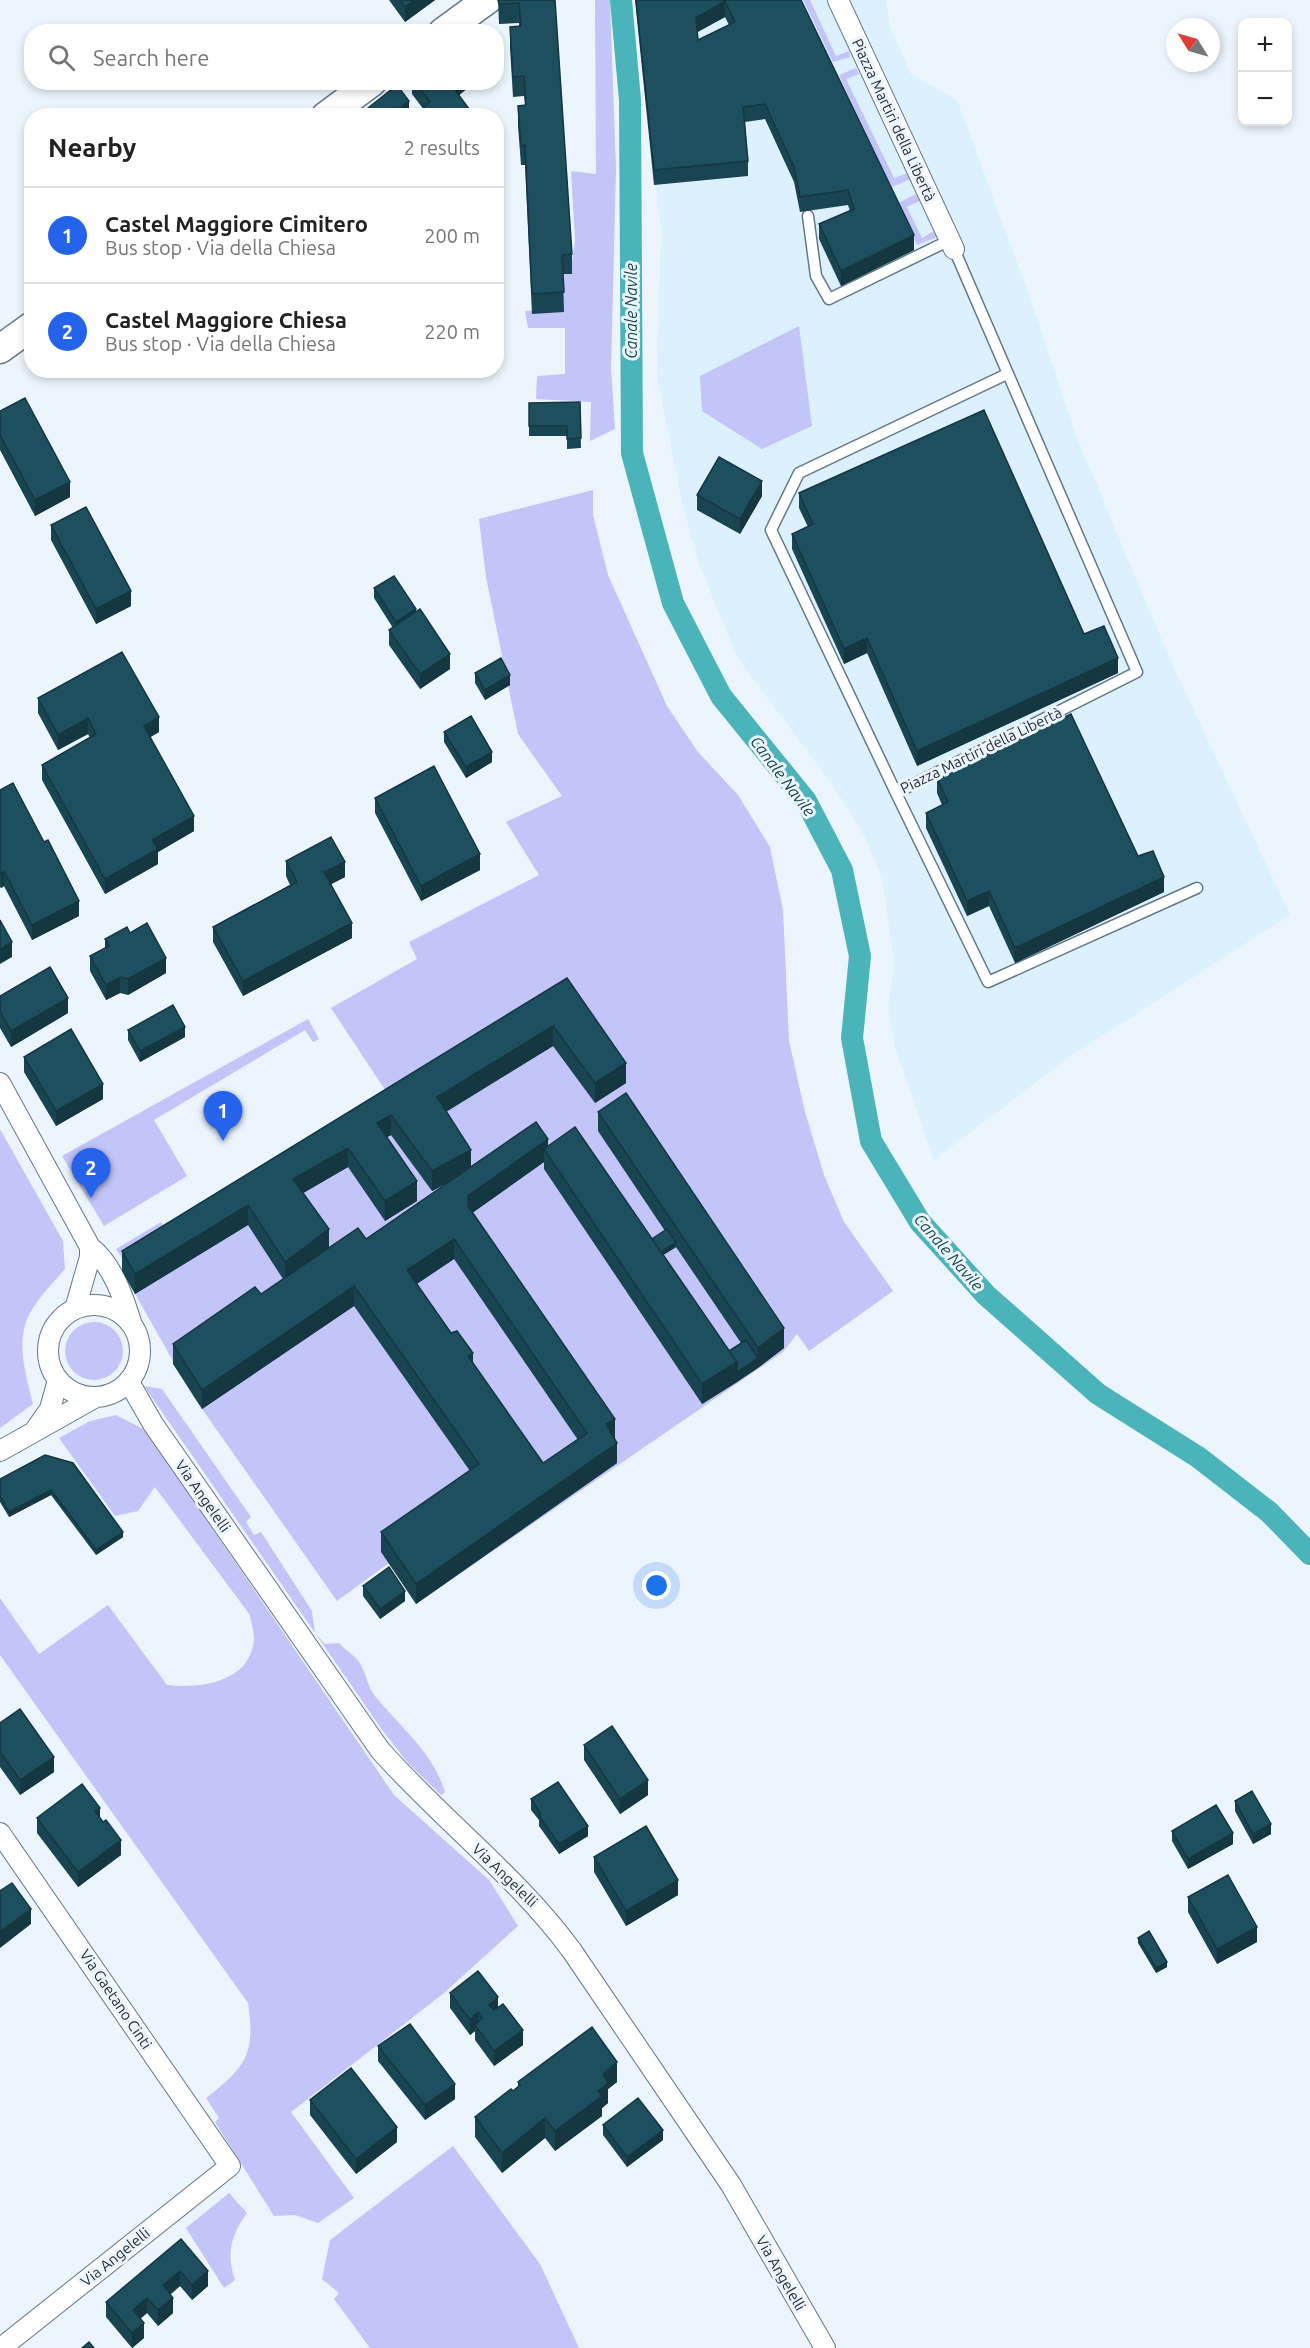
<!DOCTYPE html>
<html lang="en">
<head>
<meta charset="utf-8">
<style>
	body { margin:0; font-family:Ubuntu,sans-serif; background:#f6f6f6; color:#222 }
	.controls { position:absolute; right:18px; top:18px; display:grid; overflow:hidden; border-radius:12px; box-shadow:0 3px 9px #0003 }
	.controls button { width:54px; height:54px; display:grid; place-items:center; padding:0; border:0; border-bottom:2px solid #e0e0e0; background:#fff; color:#222; font:30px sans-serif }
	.compass { position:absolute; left:1166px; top:18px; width:54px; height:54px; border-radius:50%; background:#fff; box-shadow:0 3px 9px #0003; rotate:307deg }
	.you { position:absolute; left:657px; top:1586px; width:21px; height:21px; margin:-15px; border:4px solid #fff; border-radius:50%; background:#1a73e8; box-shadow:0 0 0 9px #1a73e833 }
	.badge { display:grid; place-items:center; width:39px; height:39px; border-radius:50%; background:#2563eb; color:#fff; font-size:20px; font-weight:700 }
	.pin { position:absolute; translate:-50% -50px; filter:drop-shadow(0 2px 3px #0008) }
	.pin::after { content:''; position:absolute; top:32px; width:21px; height:18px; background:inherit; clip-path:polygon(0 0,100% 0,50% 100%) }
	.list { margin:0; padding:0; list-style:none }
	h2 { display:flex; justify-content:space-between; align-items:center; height:78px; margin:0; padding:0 24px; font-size:26px }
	h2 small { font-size:20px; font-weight:400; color:#767676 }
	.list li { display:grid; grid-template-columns:39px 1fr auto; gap:18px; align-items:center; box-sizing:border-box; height:96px; padding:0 24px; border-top:2px solid #e0e0e0 }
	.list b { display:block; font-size:22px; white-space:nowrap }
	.list p { margin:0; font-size:20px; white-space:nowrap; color:#767676 }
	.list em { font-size:20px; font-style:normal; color:#767676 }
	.icon { flex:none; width:33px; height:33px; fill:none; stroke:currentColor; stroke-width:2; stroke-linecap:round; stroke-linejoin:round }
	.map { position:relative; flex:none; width:1310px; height:2348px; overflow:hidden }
	.search { position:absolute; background:#fff; box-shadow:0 3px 9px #0003; left:24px; top:24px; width:480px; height:66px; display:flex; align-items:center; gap:15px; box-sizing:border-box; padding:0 21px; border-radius:24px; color:#767676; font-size:22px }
	.panel { position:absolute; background:#fff; box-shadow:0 3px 9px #0003; left:24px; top:108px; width:480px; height:270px; border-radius:24px }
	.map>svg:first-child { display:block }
	.built { fill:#ddf0fe }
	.green { fill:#c3c4f8 }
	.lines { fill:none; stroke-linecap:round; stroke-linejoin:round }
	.canal { stroke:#4ab4ba; stroke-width:22 }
	.lane-casing { stroke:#627788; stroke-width:13 }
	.street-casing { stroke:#627788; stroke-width:22 }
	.secondary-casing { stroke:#627788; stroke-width:31 }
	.lane { stroke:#fff; stroke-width:10 }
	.street { stroke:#fff; stroke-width:20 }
	.secondary { stroke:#fff; stroke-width:28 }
	.wall { fill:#194451; fill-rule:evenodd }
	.shaded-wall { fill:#143742 }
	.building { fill:#1d4f5e; stroke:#143742; stroke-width:1.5; fill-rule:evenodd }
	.labels { text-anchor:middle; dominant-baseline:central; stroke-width:6; stroke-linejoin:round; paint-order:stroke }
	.street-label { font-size:15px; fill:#252e35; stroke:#ecf5fd }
	.water-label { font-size:16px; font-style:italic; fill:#174649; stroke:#ecf5fd }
</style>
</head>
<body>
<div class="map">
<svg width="1310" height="2348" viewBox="0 0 1310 2348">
	<rect width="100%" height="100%" fill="#ecf5fd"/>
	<path class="built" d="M635 0H886L890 26 910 73 957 100 1032 303 1075 433 1171 662 1290 915 1071 1056 934 1160 895 1047 888 1009 894 962 882 878 866 839 834 787 737 657 698 562 682 502 657 377 661 232Z"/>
	<path class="green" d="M595 0H610L616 170 611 368 615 429 590 441 591 402 536 399 537 376 565 374V328H528L525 311 561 307 560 271 571 269 575 240 571 171 596 174Z
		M803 0H810L836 56 849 51 850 57 833 62Z
		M856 68 859 74 846 79 894 178 908 173 910 179 890 188 839 75Z
		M916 194 920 201 907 207 922 238 934 231 937 237 917 245 898 203Z
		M799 326 812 426 762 449 702 411 700 376Z
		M593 490V515L608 575 667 706 698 752 738 795 770 847 783 910 789 1041 805 1112 824 1175 844 1222 893 1291 809 1351 797 1334 783 1352 416 1604 389 1563 337 1601 193 1396 122 1271 128 1267 116 1249 161 1222 172 1240 395 1105 331 1008 417 959 409 942 539 875 506 822 562 796 518 734 486 577 479 519Z
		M308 1019 319 1039 313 1042 305 1030 154 1120 187 1176 104 1226 62 1156Z
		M0 1129 63 1241 65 1269C51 1285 31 1305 25 1325 18 1350 27 1380 33 1404L0 1428Z
		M65 1351a29 29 0 1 1 58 0a29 29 0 1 1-58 0Z
		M144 1386 162 1389 251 1517 246 1522 254 1535 261 1532 312 1611 315 1633 325 1644 339 1643C345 1650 354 1655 359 1662 366 1672 367 1686 375 1696 400 1727 433 1752 445 1792L441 1795 408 1763 383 1731Z
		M116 1415 145 1430 394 1795 489 1880 518 1926 444 1993 291 2112 354 2198 318 2223 295 2215 274 2216 215 2122 219 2118 206 2098C245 2068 256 2054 248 2003L0 1655V1598L39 1654 108 1605 167 1685C201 1689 251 1682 254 1639 254 1631 251 1622 250 1615L155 1487 138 1511 115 1516 59 1438 90 1421Z
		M453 2146 540 2264 579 2348H370L334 2299 339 2293 322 2279 330 2240Z
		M229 2193 247 2213C231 2234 226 2255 235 2280L224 2288 186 2228Z"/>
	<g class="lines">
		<path class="canal" d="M621 0 630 100 632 453 673 603 721 696 806 801 842 870 860 956 852 1038 871 1141 920 1222 986 1295 1098 1394 1198 1457 1269 1512 1310 1554"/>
		<defs>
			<path id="lane" d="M808 216 816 276 829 299 950 240
				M954 249 1137 672 896 793 771 530 799 473 1007 374
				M896 793 988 982 1197 888"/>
			<path id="street" d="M838 0 954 249
				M0 1083 90 1247V1257L75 1309
				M90 1247C112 1264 123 1296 131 1322
				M48 1351a46 46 0 1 1 92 0a46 46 0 1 1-92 0Z
				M129 1382 153 1424 380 1750C442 1820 517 1876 572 1951L731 2185 825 2348
				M36 1429 50 1409 58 1380
				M0 1451 96 1397
				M0 1833 230 2166 1 2348"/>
			<path id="secondary" d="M443 32 487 0
				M326 116 372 82
				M0 349 32 326"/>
		</defs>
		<use href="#lane" class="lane-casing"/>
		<use href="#street" class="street-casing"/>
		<use href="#secondary" class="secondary-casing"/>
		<use href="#lane" class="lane"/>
		<use href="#street" class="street"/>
		<use href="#secondary" class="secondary"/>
	</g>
	<path class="wall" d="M389 0H435L405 22Z
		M498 0H555L572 254V274H563L564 312 532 314 525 165H521L518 126V106H525L524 96 513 97 510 47V27L519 26V23L499 24Z
		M635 0H801L914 250 841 286 819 239V224L850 211 848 205 800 212 794 182 765 119 745 122 748 161V176L654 185ZM725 17 729 25 698 40 697 32Z
		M412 82H475L459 95 469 116H424V110L412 94Z
		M580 402 581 448 567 449V436H529V403Z
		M0 411 70 497 35 516 0 450Z
		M799 493 1084 634 1118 673 917 766 867 653 844 664 792 549V534L808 527 799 508Z
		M697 495 762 496 740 534 697 510Z
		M51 525 131 606 96 624 51 540Z
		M374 588 416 612 450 669 420 689 389 645V630L393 628 374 598Z
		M475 673 510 685 485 700 475 683Z
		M38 698 159 732 150 737 194 831 158 852V864L105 894 42 780V765L90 738 88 734 58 750 38 713Z
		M444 732 492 762 466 778 444 742Z
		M937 778 1138 856 1164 892 1015 963 989 906 967 916 926 828V813L942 805 937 793Z
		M0 790 79 916 32 940 4 886 1 888 0 887Z
		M375 798 480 870 421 901 375 813Z
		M286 861 345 877 331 884 352 938 243 996 213 942V927L290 885 286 876Z
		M130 933 166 973 128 995 120 993 106 1000 90 971V956L105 948V939Z
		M567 978 626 1083 595 1103 553 1046 446 1112 471 1167 548 1145 652 1239 665 1231 598 1131V1112L784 1348 737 1382 702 1404 544 1169V1162L472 1213 615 1439 617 1463 416 1604 381 1552V1532L470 1471 354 1306 202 1409 173 1364V1344L261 1294 283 1279 248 1225 135 1294 122 1271V1251ZM391 1135 432 1191 451 1181 366 1239 329 1247 303 1193 348 1167 385 1221 417 1201 387 1137ZM676 1247 741 1343 729 1351 663 1255ZM454 1259 578 1440 543 1463 417 1284Z
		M0 996 68 1013 11 1047 0 1028Z
		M128 1030 185 1037 140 1062 128 1040Z
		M24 1057 103 1099 56 1126 24 1072Z
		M45 1455 123 1537 96 1555 51 1495 9 1517 0 1502V1479Z
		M363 1586 405 1601 380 1619 363 1596Z
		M0 1723 54 1772 20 1795 0 1767Z
		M584 1745 648 1795 620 1814 584 1760Z
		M531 1799 588 1836 559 1854 539 1826V1820L531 1810Z
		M1235 1801 1271 1834 1253 1844 1235 1811Z
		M37 1818 121 1855 78 1887 37 1833Z
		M1172 1831 1233 1844 1188 1869 1172 1841Z
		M594 1857 678 1895 626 1926 594 1872Z
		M1188 1897 1257 1942 1217 1964 1188 1912Z
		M1138 1938 1167 1967 1156 1973 1138 1943Z
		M450 1993 498 2008 523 2045 494 2066 475 2040V2031L470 2035 450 2008Z
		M378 2046 455 2099 425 2120 378 2061Z
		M518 2082H617L608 2089V2103L602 2108V2116L555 2151 545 2138 502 2173 475 2137V2117L518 2087Z
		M310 2100 397 2142 356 2174 310 2115Z
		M603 2125 663 2140 627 2167 603 2135Z
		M181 2239 208 2286 192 2300 180 2286 170 2294 173 2313 158 2326 147 2313 140 2319 144 2338 132 2348 106 2317V2302Z"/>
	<path class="shaded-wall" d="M414 0H435L405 22V7Z
		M725 1V17L696 33V18Z
		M456 82H475L452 101V86Z
		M409 101V116H391V115Z
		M469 109V116H461Z
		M914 235V250L841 286V271Z
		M762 481V496L740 534V519Z
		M70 482V497L35 516V500Z
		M131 591V606L96 624V609Z
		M416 609V620L396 632V622Z
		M867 638V653L844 664V649Z
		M450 654V669L420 689V674Z
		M1118 658V673L917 766V751Z
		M510 675V685L485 700V690Z
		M159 717V732L144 741V726Z
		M88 718V734L58 750V735Z
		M492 752V762L466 778V767Z
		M194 816V831L158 852V864L105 894V879L152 840Z
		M480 854V870L421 901V886Z
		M345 862V877L324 888V872Z
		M4 871V886L1 888V873Z
		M1164 877V892L1015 963V948Z
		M989 891V906L967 916V901Z
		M79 901V916L32 940V925Z
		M352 923V938L243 996V981Z
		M12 942V957L0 964V949Z
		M166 958V973L128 995V979Z
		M120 977V993L106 1000V985Z
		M68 998V1013L11 1047V1031Z
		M553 1026V1046L437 1117V1097Z
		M185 1027V1037L140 1062V1051Z
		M626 1063V1083L595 1103V1083Z
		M103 1084V1099L56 1126V1111Z
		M391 1115V1135L377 1143V1123Z
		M548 1139V1156L544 1149V1162L468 1216V1196Z
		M348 1148V1167L293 1199V1179Z
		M471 1150V1170L432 1191V1171Z
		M417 1181V1201L385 1221V1201Z
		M248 1205V1225L135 1294V1274Z
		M329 1229V1249L285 1282V1262Z
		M454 1239V1259L407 1290V1270Z
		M676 1242V1247L654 1261V1256Z
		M354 1286V1306L202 1409V1390Z
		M784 1328V1348L758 1368V1348Z
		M473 1353V1373L468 1356Z
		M758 1358V1368L737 1382 702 1404V1384L737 1362Z
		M615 1419V1439L606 1424Z
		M617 1443V1463L416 1604V1584Z
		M51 1490V1495L9 1517V1512Z
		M123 1532V1537L96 1555V1550Z
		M405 1591V1601L380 1619V1609Z
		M54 1757V1772L20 1795V1780Z
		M648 1780V1795L620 1814V1799Z
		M100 1808V1823L95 1811Z
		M1271 1824V1834L1253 1844V1834Z
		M588 1826V1836L559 1854V1844Z
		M1233 1833V1844L1188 1869V1859Z
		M121 1840V1855L78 1887V1872Z
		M678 1880V1895L626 1926V1911Z
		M31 1909V1924L0 1948V1932Z
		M1257 1927V1942L1217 1964V1949Z
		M1167 1962V1967L1156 1973V1968Z
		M498 1997V2012L489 2020V2005Z
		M478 2012V2028L475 2025V2031L470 2035V2020Z
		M523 2030V2045L494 2066V2051Z
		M617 2062V2082L608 2089V2103L602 2108V2116L555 2151V2131L598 2091 603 2074Z
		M455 2084V2099L425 2120V2105Z
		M545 2118V2138L502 2173V2153Z
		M397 2127V2142L356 2174V2159Z
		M663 2130V2140L627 2167V2157Z
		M180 2271V2286L163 2301V2285Z
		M208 2271V2286L192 2300V2285Z
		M147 2298V2313L133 2325V2310Z
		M173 2298V2313L158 2326V2310Z
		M144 2323V2338L132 2348V2333Z"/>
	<path class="building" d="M400 0H414L405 7Z
		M498 0H555L572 254 562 255 564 292 532 294 525 145 521 146 518 106 526 105 524 76 513 77 510 27 521 26 519 3 499 4Z
		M636 0H801L914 235 841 271 819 224 854 209 848 190 800 197 794 167 765 104 743 107 748 161 654 170ZM725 1 735 22 698 40 696 18Z
		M415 82H456L452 86 469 109 461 116H431L424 107 430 102Z
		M397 85 409 101 391 115V116H358Z
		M25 398 70 482 35 500 0 435V411Z
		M580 402 581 438 567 439V426H529V403Z
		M984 410 1084 634 1104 626 1118 658 917 751 867 638 844 649 792 534 813 524 799 493Z
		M719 457 762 481 740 519 697 495Z
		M86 507 131 591 96 609 51 525Z
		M394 576 416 609 396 622 374 588Z
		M420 609 450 654 420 674 389 630Z
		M122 652 159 717 144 726 194 816 152 840 158 849 105 879 42 765 96 734 88 718 58 735 38 698Z
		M501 658 510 675 485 690 475 673Z
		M1071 714 1138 856 1153 851 1164 877 1015 948 989 891 967 901 926 813 948 802 937 778Z
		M471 716 492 752 466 767 444 732Z
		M434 766 480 854 421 886 375 798Z
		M13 783 44 842 48 840 79 901 32 925 4 871 1 873 0 872V790Z
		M331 837 345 862 324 872 352 923 243 981 213 927 297 882 286 861Z
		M0 920 12 942 0 949Z
		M147 923 166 958 128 979 120 977 106 985 90 956 109 946 105 939 127 927 130 933Z
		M50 967 68 998 11 1031 0 1012V996Z
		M567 978 626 1063 595 1083 553 1026 437 1097 471 1150 432 1171 391 1115 377 1123 417 1181 385 1201 348 1148 293 1179 329 1229 285 1262 248 1205 135 1274 122 1251Z
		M173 1005 185 1027 140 1051 128 1030Z
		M71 1029 103 1084 56 1111 24 1057Z
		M626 1093 784 1328 758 1348 598 1112Z
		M536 1122 548 1139 468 1196V1206L615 1419 606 1424 617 1443 416 1584 381 1532 479 1464 354 1286 202 1390 173 1344 255 1287 261 1294 358 1228 366 1239ZM454 1239 587 1433 543 1463 468 1356 473 1353 457 1331 451 1333 407 1270Z
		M575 1127 737 1362 702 1384 544 1149Z
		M667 1229 676 1242 661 1252 652 1239Z
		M746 1340 758 1358 737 1372V1362L729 1351Z
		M45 1455 73 1463 123 1532 96 1550 51 1490 9 1512 0 1496V1479Z
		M389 1567 405 1591 380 1609 363 1586Z
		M20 1709 54 1757 20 1780 0 1752V1723Z
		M612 1726 648 1780 620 1799 584 1745Z
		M558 1782 588 1826 559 1844 539 1816 541 1814 531 1799Z
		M82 1784 100 1808 95 1811 103 1822 106 1820 121 1840 78 1872 37 1818Z
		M1252 1791 1271 1824 1253 1834 1235 1801Z
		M1216 1805 1233 1833 1188 1859 1172 1831Z
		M646 1826 678 1880 626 1911 594 1857Z
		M1228 1875 1257 1927 1217 1949 1188 1897Z
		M12 1883 31 1909 0 1932V1891Z
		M1149 1931 1167 1962 1156 1968 1138 1938Z
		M478 1971 498 1997 489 2005 494 2010 503 2004 523 2030 494 2051 475 2025 482 2018 478 2012 470 2020 450 1993Z
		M410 2024 455 2084 425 2105 378 2046Z
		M592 2027 617 2062 603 2074 608 2083 598 2091 602 2096 555 2131 545 2118 502 2153 475 2117 511 2089 513 2091 520 2085 518 2082Z
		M351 2068 397 2127 356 2159 310 2100Z
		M638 2098 663 2130 627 2157 603 2125Z
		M181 2239 208 2271 192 2285 180 2271 163 2285 173 2298 158 2310 147 2298 133 2310 144 2323 132 2333 106 2302Z
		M89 2342 94 2348H82Z"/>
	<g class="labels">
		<g class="street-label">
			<text transform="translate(894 120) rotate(65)">Piazza Martiri della Libertà</text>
			<text transform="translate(981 750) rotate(-26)">Piazza Martiri della Libertà</text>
			<text transform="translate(203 1496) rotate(55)">Via Angelelli</text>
			<text transform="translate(505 1875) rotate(44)">Via Angelelli</text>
			<text transform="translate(116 1999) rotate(56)">Via Gaetano Cinti</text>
			<text transform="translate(115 2257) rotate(-39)">Via Angelelli</text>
			<text transform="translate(781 2273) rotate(60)">Via Angelelli</text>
		</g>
		<g class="water-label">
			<text transform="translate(631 311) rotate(-90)">Canale Navile</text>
			<text transform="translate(783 776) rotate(53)">Canale Navile</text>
			<text transform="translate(949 1252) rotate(49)">Canale Navile</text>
		</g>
	</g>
</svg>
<div class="controls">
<button>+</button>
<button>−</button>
</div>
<svg class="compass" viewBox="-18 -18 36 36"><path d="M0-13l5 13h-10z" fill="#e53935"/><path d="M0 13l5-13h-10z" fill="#767676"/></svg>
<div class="you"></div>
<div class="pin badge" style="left:223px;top:1141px">1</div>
<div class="pin badge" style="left:91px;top:1198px">2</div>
<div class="search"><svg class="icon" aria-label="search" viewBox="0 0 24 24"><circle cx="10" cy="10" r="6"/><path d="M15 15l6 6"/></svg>Search here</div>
<section class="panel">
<h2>Nearby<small>2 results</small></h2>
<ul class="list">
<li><span class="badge">1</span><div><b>Castel Maggiore Cimitero</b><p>Bus stop · Via della Chiesa</p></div><em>200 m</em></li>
<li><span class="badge">2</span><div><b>Castel Maggiore Chiesa</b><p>Bus stop · Via della Chiesa</p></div><em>220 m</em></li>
</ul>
</section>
</div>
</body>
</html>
